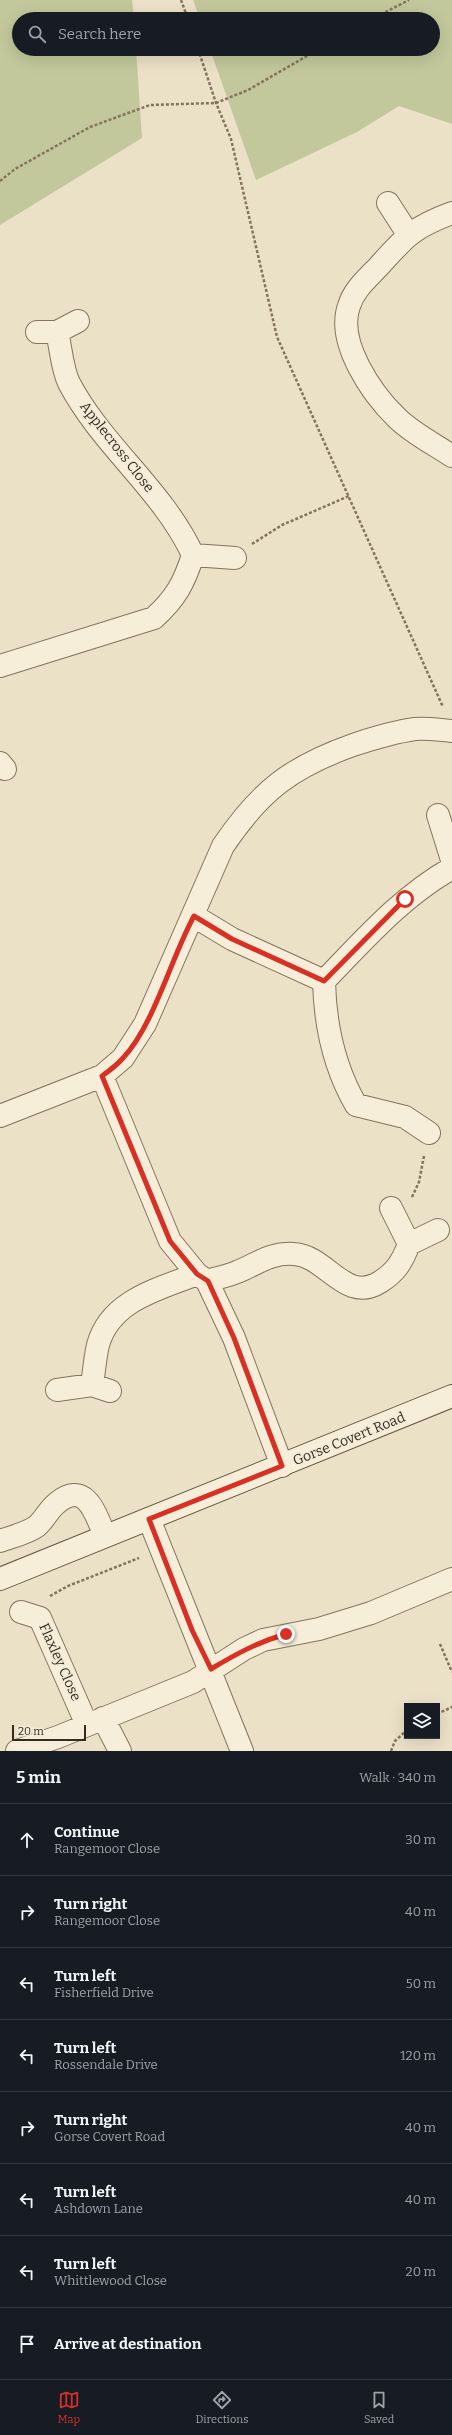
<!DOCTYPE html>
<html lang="en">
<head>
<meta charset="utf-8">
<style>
	body { margin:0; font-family:Bitter,serif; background:#20242c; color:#f1f3f6 }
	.controls { position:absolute; right:12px; bottom:12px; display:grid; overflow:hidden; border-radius:0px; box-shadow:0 4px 16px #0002 }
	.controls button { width:36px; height:36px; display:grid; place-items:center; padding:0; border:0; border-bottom:1px solid #363941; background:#171b24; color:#f1f3f6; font:20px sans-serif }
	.scale { position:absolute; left:12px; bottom:10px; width:74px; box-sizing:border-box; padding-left:4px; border:2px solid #372b20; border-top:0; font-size:11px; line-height:14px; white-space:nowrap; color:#372b20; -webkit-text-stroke:3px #f3ebd6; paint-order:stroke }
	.stop { position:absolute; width:12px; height:12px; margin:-9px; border:3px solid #d93025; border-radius:50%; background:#fff }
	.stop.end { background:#d93025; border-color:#fff; box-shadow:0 1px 4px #0008 }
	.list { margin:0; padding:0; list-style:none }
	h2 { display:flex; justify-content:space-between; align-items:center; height:52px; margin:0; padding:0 16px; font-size:17px }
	h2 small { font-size:13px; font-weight:400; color:#9ea1a6 }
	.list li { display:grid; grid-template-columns:26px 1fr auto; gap:12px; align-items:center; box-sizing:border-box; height:72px; padding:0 16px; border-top:1px solid #363941 }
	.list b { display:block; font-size:15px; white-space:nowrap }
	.list p { margin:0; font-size:13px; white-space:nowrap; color:#9ea1a6 }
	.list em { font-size:13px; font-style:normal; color:#9ea1a6 }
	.icon { flex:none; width:22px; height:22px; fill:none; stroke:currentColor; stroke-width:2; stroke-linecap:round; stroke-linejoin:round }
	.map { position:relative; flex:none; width:452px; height:1751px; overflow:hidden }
	.search { position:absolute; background:#171b24; box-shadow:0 4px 16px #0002; left:12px; right:12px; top:12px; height:44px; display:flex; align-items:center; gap:10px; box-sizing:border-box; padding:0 14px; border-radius:22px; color:#9ea1a6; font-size:15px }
	.sheet { height:628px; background:#171b24 }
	nav { display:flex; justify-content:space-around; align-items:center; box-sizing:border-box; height:56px; border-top:1px solid #363941; background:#171b24; font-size:11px; color:#9ea1a6 }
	nav a { display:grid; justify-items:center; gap:2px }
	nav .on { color:#d93025 }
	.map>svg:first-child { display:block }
	.green { fill:#c2c89b }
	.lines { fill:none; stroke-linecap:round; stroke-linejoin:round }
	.street-casing { stroke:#85735d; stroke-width:24 }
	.secondary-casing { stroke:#675540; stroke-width:24 }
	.path { stroke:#85735d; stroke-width:2.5; stroke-dasharray:3 2; stroke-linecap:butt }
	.street { stroke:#f6eed9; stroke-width:22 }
	.secondary { stroke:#f6eed9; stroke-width:22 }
	.route { stroke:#d93025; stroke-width:5 }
	.labels { text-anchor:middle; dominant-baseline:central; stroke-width:3.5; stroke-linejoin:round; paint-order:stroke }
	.street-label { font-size:14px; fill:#372b20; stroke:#f3ebd6 }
</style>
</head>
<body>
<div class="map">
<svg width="452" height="1751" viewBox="0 0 452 1751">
	<rect width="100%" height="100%" fill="#ebe1c7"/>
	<path class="green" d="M0 0H132L134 19H19V49H136L142 138 0 225Z
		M193 0H452V124L399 106 357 132 256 180 210 49H433V19H200Z"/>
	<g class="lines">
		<defs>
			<path id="street" d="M388 203 408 234
				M452 213C414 227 406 236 380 265 368 278 354 289 349 306 336 342 372 394 397 418 412 433 434 444 452 456
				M37 332H57L78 321
				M193 555 235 558
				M0 666 154 618C176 598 184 583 193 555 163 490 102 446 69 383 62 369 61 348 57 332
				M0 763 5 769
				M438 815 452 860
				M194 916 232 939 324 981
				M102 1076 170 1241 197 1274 207 1281 234 1338 282 1466
				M0 1116 102 1076 123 1058 145 1024 223 846C260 791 291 767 353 745 374 738 393 732 415 729 427 728 440 730 452 731
				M429 1133 405 1117 356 1105C334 1067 325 1025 324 981 365 939 401 897 452 868
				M391 1208 409 1244 438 1230
				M207 1281C217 1278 228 1276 237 1272 257 1264 271 1252 294 1254 327 1256 345 1304 380 1282 396 1272 402 1262 409 1244
				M92 1385C94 1372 95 1358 98 1345 110 1300 159 1289 197 1274
				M57 1390 92 1385 110 1391
				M149 1519 242 1751
				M0 1541C11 1537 28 1533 37 1526 45 1519 49 1509 57 1503 86 1479 96 1515 105 1536
				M21 1612 40 1618 87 1725
				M103 1718 120 1751
				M17 1751 58 1737 193 1682 244 1649 263 1640 319 1629 371 1613 452 1579"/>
			<path id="secondary" d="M0 1579 452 1396"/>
		</defs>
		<use href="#street" class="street-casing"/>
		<use href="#secondary" class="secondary-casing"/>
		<path class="path" d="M181 0 188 19
			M372 19 409 0
			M198 49 216 103 231 139 277 337 443 707
			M0 181 15 169 90 127 150 105 216 103 248 90 319 49
			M252 544 282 525 349 496
			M412 1197 419 1182 424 1156
			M50 1596 68 1586 139 1558
			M440 1644 452 1672
			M437 1714 452 1707
			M391 1751 395 1741 407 1730"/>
		<use href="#street" class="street"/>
		<use href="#secondary" class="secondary"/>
	</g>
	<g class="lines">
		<path class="route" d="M286 1634C258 1642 236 1654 211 1669L192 1630 149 1519 282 1466 234 1338 208 1281 197 1274 170 1241 102 1076C109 1071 117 1065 123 1058 154 1025 171 958 194 916L232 939 324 981 405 899"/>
	</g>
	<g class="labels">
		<g class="street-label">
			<text transform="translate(117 447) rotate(52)">Applecross Close</text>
			<text transform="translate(349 1439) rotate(-22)">Gorse Covert Road</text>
			<text transform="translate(60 1662) rotate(66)">Flaxley Close</text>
		</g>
	</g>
</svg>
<div class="controls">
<button><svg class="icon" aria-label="layers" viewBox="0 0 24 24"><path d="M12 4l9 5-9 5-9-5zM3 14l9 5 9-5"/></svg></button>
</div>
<div class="scale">20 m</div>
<div class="stop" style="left:405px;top:899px"></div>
<div class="stop end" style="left:286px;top:1634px"></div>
<div class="search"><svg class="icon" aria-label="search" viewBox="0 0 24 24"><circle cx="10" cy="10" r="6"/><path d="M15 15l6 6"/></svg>Search here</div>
</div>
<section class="sheet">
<h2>5 min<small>Walk · 340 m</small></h2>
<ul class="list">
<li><svg class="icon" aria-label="ahead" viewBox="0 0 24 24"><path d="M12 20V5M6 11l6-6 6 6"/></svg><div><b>Continue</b><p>Rangemoor Close</p></div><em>30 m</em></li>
<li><svg class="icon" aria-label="right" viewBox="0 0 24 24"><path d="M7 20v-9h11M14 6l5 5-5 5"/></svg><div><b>Turn right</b><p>Rangemoor Close</p></div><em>40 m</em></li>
<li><svg class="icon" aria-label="left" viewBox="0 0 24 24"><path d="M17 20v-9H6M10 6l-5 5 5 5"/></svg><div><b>Turn left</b><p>Fisherfield Drive</p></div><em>50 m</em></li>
<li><svg class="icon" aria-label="left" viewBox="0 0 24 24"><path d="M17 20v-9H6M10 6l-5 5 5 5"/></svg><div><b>Turn left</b><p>Rossendale Drive</p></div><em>120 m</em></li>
<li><svg class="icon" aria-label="right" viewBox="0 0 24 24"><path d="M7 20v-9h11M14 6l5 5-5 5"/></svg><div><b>Turn right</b><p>Gorse Covert Road</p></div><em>40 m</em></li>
<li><svg class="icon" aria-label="left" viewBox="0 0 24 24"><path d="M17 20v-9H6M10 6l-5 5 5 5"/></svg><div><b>Turn left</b><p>Ashdown Lane</p></div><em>40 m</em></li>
<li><svg class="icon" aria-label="left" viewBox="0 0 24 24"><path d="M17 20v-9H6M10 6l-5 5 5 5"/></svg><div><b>Turn left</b><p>Whittlewood Close</p></div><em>20 m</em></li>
<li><svg class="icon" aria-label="arrive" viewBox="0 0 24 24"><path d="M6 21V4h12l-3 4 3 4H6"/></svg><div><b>Arrive at destination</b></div></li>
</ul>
</section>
<nav>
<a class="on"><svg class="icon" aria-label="map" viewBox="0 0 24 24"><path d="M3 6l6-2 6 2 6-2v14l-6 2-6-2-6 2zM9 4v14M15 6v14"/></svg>Map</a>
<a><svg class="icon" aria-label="directions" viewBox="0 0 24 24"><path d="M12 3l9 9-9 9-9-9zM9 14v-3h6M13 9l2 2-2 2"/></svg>Directions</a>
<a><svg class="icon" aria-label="saved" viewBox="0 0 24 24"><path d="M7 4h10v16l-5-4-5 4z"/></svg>Saved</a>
</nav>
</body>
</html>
